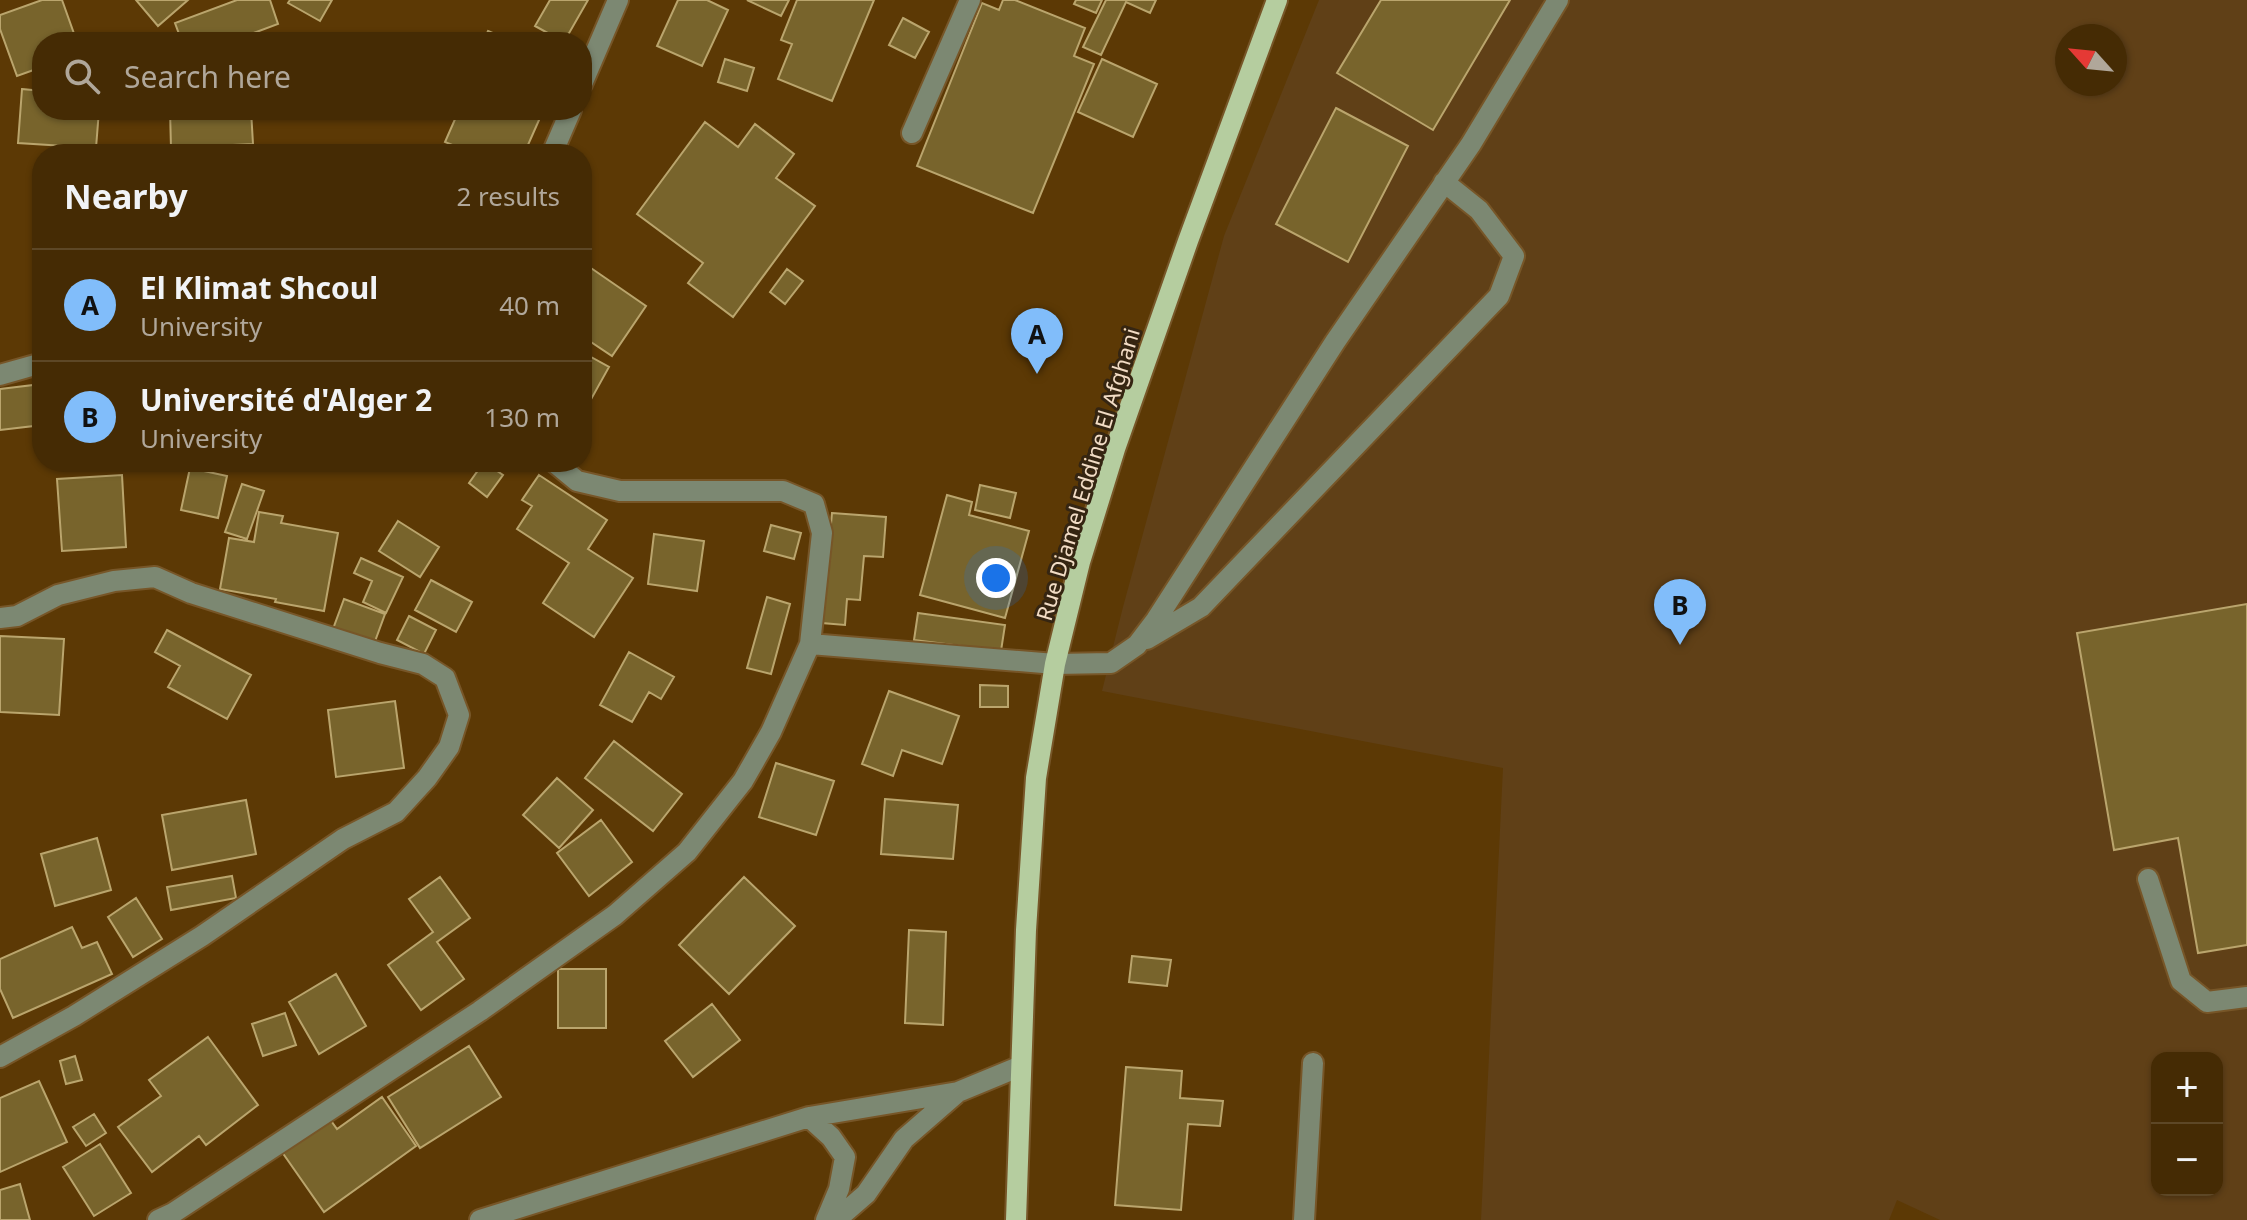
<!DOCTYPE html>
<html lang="en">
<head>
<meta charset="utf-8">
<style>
	body { margin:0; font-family:"Noto Sans",sans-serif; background:#4c330e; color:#f1f3f6 }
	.controls { position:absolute; right:24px; bottom:24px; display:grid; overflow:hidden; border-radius:16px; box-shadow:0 2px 6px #0004 }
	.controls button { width:72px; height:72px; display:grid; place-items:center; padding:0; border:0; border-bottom:2px solid #5d4726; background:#452b04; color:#f1f3f6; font:40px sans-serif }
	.compass { position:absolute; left:2055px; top:24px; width:72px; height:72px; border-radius:50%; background:#452b04; box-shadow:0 2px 6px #0004; rotate:297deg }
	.you { position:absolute; left:996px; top:578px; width:28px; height:28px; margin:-20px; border:6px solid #fff; border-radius:50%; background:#1a73e8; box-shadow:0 0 0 12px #1a73e833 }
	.badge { display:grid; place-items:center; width:52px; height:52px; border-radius:50%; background:#81bdfa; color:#111; font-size:26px; font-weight:700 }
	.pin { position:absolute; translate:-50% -66px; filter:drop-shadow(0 2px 4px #0008) }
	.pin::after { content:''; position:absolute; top:42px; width:28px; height:24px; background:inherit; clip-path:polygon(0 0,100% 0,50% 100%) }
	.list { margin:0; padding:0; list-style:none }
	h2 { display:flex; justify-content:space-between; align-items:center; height:104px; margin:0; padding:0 32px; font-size:34px }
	h2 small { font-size:26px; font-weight:400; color:#b0a79a }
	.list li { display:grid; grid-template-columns:52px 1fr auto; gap:24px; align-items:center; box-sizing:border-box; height:112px; padding:0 32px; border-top:2px solid #5d4726 }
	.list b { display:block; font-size:30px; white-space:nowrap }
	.list p { margin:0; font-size:26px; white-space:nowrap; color:#b0a79a }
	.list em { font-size:26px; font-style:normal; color:#b0a79a }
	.icon { flex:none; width:44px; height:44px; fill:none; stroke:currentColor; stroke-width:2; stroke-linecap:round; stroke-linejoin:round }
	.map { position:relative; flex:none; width:2247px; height:1220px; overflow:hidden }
	.search { position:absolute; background:#452b04; box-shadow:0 2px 6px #0004; left:32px; top:32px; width:560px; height:88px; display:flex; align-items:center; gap:20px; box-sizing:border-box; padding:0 28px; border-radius:32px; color:#b0a79a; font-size:30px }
	.panel { position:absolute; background:#452b04; box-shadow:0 2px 6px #0004; left:32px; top:144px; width:560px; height:328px; border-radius:32px }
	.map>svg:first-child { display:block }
	.built { fill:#604017; fill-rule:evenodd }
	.building { fill:#78642c; stroke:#baa56d; stroke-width:2 }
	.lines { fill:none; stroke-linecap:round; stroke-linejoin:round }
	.minor-casing { stroke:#775628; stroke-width:24 }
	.major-casing { stroke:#775628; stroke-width:24 }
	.minor { stroke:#7c8872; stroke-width:20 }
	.major { stroke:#b5cd9f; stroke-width:20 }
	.labels { text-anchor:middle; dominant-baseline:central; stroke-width:6; stroke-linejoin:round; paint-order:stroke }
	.street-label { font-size:22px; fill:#f2dcc5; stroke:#352512 }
</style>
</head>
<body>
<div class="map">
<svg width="2247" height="1220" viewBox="0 0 2247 1220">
	<rect width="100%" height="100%" fill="#5c3905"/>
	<path class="built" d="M1319 0H2247V1220H1940L1897 1200 1889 1220H1481L1503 768 1102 691 1123 607 1224 236ZM2067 36H2115V84H2067ZM2157 1058H2217V1190H2157Z"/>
	<path class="building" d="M42 0H62L77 42H42V67L17 76 0 29V15Z
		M136 0H188L158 26Z
		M237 0H270L278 24 229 42H182L175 23Z
		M290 0H332L320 21 288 3Z
		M550 0H588L564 42 535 26Z
		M678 0H707L728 10 702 66 657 46Z
		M747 0H789L781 16Z
		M797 0H874L832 101 778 79 792 44 781 40Z
		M1003 0H1015L1085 28 1074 56 1094 64 1033 213 917 166 982 3 999 10Z
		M1076 0H1102L1096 13 1074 4Z
		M1106 0H1156L1150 13 1126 2 1101 55 1083 47Z
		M1381 0H1510L1433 130 1337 73Z
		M903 18 929 32 915 58 889 45Z
		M488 31 514 42H483Z
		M725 59 754 68 747 91 718 82Z
		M1102 59 1157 84 1133 137 1078 112Z
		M22 89 42 91V110H99L96 148 18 143Z
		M1336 108 1408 146 1348 262 1276 224Z
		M170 110H251L253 144 171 148Z
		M438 110H540L543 111 524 154H474L445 142 456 117Z
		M705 122 738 147 755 124 794 154 776 178 815 206 733 317 688 283 703 263 637 214Z
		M588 266 646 306 612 356 582 336V275Z
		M787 269 803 281 785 304 770 292Z
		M582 352 609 367 589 403 582 399Z
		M42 384V425L0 430V389Z
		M175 462H221L220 469Z
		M484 462 503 475 487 497 469 483Z
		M190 468 227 476 218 518 181 510Z
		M122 475 126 547 62 551 57 479Z
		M539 475 607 520 588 549 633 578 594 637 543 603 569 563 517 529 532 506 522 500Z
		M242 484 264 491 247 539 225 532Z
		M980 485 1016 493 1010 518 975 510Z
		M947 495 972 502 969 515 1029 531 1005 618 920 595Z
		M259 512 283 516 281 523 338 533 324 611 275 602 276 599 220 589 229 538 254 542Z
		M832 513 886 517 883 557 864 556 860 600 847 599 845 625 822 623Z
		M398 521 439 547 420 577 379 551Z
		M771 525 801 533 794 559 764 551Z
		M654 534 704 541 697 591 648 584Z
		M361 558 403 577 386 613 363 602 372 581 354 573Z
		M431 580 472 602 456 632 415 610Z
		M767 597 790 604 771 674 747 668Z
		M344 599 385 614 374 644 333 629Z
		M2247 604V945L2198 953 2178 838 2114 850 2077 633Z
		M918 613 1005 625 1001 651 914 640Z
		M409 616 436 630 424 654 397 640Z
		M167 630 251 675 227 719 168 687 180 666 155 652Z
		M0 636 64 639 59 715 0 712Z
		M629 652 674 677 661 699 649 692 632 722 600 705Z
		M980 685 1008 686V707H980Z
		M889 691 959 716 942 764 902 750 893 776 862 764Z
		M395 701 404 768 336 777 328 710Z
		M614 741 682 794 653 831 585 778Z
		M776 763 834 781 816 835 759 817Z
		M557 778 593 810 559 848 523 815Z
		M885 799 958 805 953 859 881 854Z
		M246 800 256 854 172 870 162 815Z
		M601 820 632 862 589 896 557 853Z
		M97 838 111 890 55 906 41 854Z
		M232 876 236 898 171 910 167 887Z
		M440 877 470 918 437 942 464 979 421 1010 388 965 433 932 409 899Z
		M744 877 795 926 729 994 679 945Z
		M136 898 162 939 133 957 108 917Z
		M72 927 82 948 97 942 112 974 13 1018 0 989V959Z
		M909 930 946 932 943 1025 905 1023Z
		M1132 956 1171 960 1167 986 1129 982Z
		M558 969H606V1028H558Z
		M336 974 366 1026 319 1054 289 1002Z
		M712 1004 740 1040 693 1077 665 1041Z
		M285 1013 296 1045 263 1056 252 1024Z
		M208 1037 258 1105 206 1145 199 1136 152 1172 118 1127 161 1096 149 1080Z
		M469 1046 501 1097 420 1148 388 1097Z
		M75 1056 82 1080 66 1084 60 1061Z
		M1126 1067 1182 1071 1180 1098 1223 1101 1220 1126 1188 1124 1181 1210 1115 1205Z
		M39 1081 67 1142 0 1172V1098Z
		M382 1097 416 1146 324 1212 282 1152 329 1118 337 1129Z
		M94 1114 106 1133 86 1146 73 1127Z
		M100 1144 131 1193 94 1216 63 1167Z
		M20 1184 30 1220H0V1190Z"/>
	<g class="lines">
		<defs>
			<path id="minor" d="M582 84 618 0
				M912 133 970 0
				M552 154 571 110
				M0 375 42 363
				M554 462 577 481 620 491H783L814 504 822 533 810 644 1055 664 1111 663 1137 645 1156 620 1335 342 1471 144 1558 0
				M0 618 17 616 58 595 114 581 155 577 191 593 380 653 423 664 445 678 459 715 449 747 427 778 396 812 343 839 202 936 74 1016 0 1057
				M1147 639 1201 607 1499 296 1514 256 1479 210 1444 182
				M2148 879 2181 981 2207 1002 2247 997
				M809 1117 831 1137 845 1157 839 1189 826 1220
				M158 1220 173 1213 480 1011 615 915 687 852 743 781 771 732 810 644
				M480 1220 809 1117 958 1092 1021 1066
				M836 1220 866 1194 904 1139 958 1092
				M1304 1220 1313 1063"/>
			<path id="major" d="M1016 1220 1026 930 1036 778 1055 664 1080 562 1115 449 1188 241 1277 0"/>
		</defs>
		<use href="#minor" class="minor-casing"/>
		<use href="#major" class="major-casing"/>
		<use href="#minor" class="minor"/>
		<use href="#major" class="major"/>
	</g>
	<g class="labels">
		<g class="street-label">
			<text transform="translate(1087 474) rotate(-73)">Rue Djamel Eddine El Afghani</text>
		</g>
	</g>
</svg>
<div class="controls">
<button>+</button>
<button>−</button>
</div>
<svg class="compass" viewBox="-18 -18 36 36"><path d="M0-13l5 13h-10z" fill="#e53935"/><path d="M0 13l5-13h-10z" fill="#b0a79a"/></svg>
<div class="you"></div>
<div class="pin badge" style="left:1037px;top:374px">A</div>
<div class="pin badge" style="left:1680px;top:645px">B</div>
<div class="search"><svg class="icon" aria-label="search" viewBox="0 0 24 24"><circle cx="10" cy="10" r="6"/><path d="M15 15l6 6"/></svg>Search here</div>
<section class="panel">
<h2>Nearby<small>2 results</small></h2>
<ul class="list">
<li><span class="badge">A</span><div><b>El Klimat Shcoul</b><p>University</p></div><em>40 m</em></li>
<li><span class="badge">B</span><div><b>Université d'Alger 2</b><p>University</p></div><em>130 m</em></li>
</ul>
</section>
</div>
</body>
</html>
